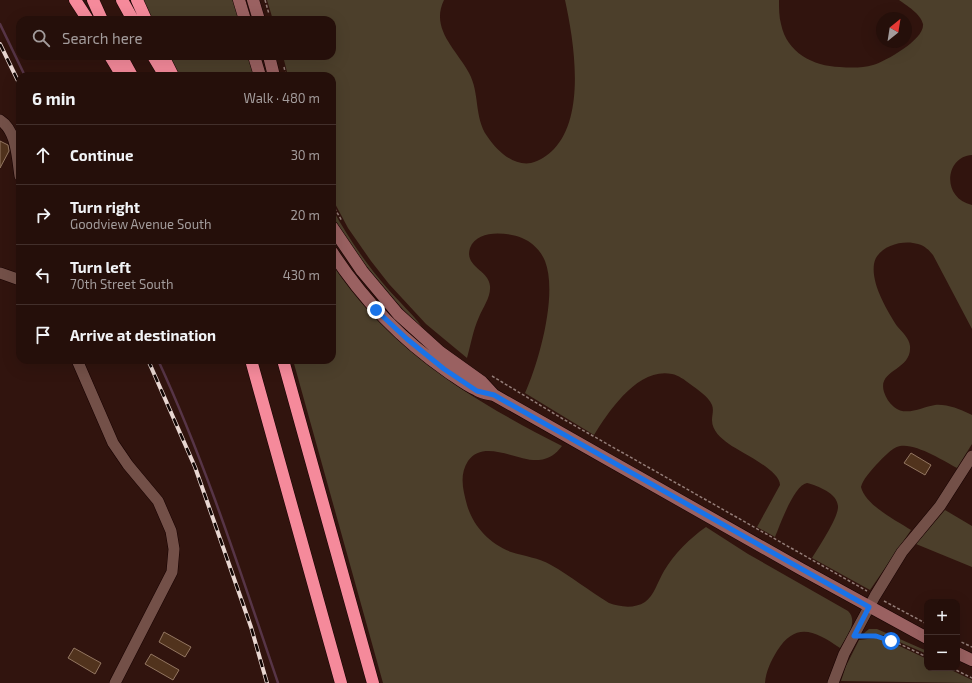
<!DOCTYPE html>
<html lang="en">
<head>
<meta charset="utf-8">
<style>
	body { margin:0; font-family:"Exo 2",sans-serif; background:#311d18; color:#f1f3f6 }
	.controls { position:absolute; right:12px; bottom:12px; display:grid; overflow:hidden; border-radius:8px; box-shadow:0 4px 16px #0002 }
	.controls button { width:36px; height:36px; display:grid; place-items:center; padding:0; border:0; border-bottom:1px solid #422f2b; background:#250f0a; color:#f1f3f6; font:20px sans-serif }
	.compass { position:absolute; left:876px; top:12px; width:36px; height:36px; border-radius:50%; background:#250f0a; box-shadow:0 4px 16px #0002; rotate:30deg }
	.stop { position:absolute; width:12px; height:12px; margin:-9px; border:3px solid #1a73e8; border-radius:50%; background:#fff }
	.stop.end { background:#1a73e8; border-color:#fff; box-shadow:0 1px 4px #0008 }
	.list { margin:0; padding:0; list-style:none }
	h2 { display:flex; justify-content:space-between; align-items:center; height:52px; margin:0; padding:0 16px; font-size:17px }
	h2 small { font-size:13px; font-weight:400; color:#a39c9c }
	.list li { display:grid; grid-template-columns:26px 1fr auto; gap:12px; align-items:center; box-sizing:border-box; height:60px; padding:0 16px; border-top:1px solid #422f2b }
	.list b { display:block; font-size:15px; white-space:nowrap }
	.list p { margin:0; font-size:13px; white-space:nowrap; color:#a39c9c }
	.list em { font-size:13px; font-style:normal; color:#a39c9c }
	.icon { flex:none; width:22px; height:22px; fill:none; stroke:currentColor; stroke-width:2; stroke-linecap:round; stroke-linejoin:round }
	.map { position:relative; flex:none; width:972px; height:683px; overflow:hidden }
	.search { position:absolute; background:#250f0a; box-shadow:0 4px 16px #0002; left:16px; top:16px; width:320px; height:44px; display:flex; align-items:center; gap:10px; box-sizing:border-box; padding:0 14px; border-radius:12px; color:#a39c9c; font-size:15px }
	.panel { position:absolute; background:#250f0a; box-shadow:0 4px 16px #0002; left:16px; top:72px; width:320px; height:292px; border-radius:12px }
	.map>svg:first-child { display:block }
	.green { fill:#4c3f2b }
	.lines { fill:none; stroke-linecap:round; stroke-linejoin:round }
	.stream { stroke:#573547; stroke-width:2.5 }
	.building { fill:#51331d; stroke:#937661 }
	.street-casing { stroke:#170100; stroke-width:12 }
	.secondary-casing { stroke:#170100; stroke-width:13 }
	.highway-casing { stroke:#170100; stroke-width:13 }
	.path { stroke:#947d78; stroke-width:1.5; stroke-dasharray:3 2; stroke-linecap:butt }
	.street { stroke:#735048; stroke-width:11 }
	.secondary { stroke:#9a6161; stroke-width:12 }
	.highway { stroke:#f58a9b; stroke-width:12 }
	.rail-casing { stroke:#e8d6d1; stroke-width:4 }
	.rail { stroke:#100503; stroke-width:2.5; stroke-dasharray:8; stroke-linecap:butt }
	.route { stroke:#1a73e8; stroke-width:5 }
</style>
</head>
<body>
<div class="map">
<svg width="972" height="683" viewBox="0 0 972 683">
	<rect width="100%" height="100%" fill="#31140e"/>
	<path class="green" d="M141 0H233L239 20H151Z
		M267 0H444C430 29 456 49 469 73 480 93 474 117 487 136 497 151 513 166 531 163 540 161 548 155 554 149 586 115 574 41 565 0H779C779 8 779 17 781 24 787 53 813 66 840 67 851 68 863 68 873 65 886 61 925 39 923 24 921 14 906 5 899 0H972V155C946 156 940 197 972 205V329L933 255C929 250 925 246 918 244 903 239 877 246 874 264 871 284 887 310 897 326 902 332 909 338 910 346 912 371 877 369 884 392 886 398 889 403 894 407 906 417 922 407 935 405 947 404 959 409 970 414L972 415V444L957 468C944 461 916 443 900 446 891 448 883 458 876 465 871 471 863 479 861 487 865 505 897 521 911 530L870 590 812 558C818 548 839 517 838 506 837 493 818 486 807 483 794 485 780 525 775 537L757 527 780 485C780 470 740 452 729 444 721 438 712 431 712 420 712 415 714 410 712 405 708 396 698 390 690 384 685 380 678 375 672 374 638 367 609 411 594 435L525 393C539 362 558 294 545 261 541 251 532 242 522 238 507 232 477 229 470 248 464 267 489 270 490 286 491 297 483 307 479 317 473 330 471 344 467 358L426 324 389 284 371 261 348 228 332 198V76H288L283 56H332V20H273Z
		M168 56H249L254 76H178Z
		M332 208C347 236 366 264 387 288 398 301 412 313 422 327 385 295 357 256 332 215Z
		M332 264C388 349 473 401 562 446 556 454 549 459 539 460 518 462 484 438 468 461 459 475 463 490 467 505 473 526 490 544 511 552 524 556 539 558 551 565 571 576 589 591 609 603 620 607 634 609 645 602 654 596 658 581 664 571 674 554 690 538 706 527L748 554 848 611C859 622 846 637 840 648 815 631 796 621 777 651 771 661 766 671 765 683H383L293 360H332Z
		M945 510 972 526V567L916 544Z
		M869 629H877L927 651V654L883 635 863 634Z
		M876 638 891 642 927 659V668H947L972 680V683L841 681 846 666 859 640Z"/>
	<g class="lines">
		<path class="stream" d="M0 24 25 76
			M158 360C206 464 241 574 278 683"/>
	</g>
	<path class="building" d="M0 141 8 145 9 151 0 168Z
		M911 453 931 465 925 475 904 463Z
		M164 632 191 647 185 657 159 642Z
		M74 648 101 663 95 674 68 658Z
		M151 654 179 670 173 680 145 664Z"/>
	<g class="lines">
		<defs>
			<path id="street" d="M0 120C17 131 17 158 20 176
				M0 273 20 280
				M77 360 113 443 128 465 158 501 171 531 174 549 172 572 115 683
				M833 683 844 654 875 596 902 552 940 506 972 456"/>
			<path id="secondary" d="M239 0 245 20
				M253 0 259 20
				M254 56 260 76
				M269 56 274 76
				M332 227 362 271 398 314 440 352 482 382 494 395
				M332 252C363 300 402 340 448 372 457 378 467 386 477 390 482 393 489 394 494 395L801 569 927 638
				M957 653 972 660"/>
			<path id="highway" d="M75 0 88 20
				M93 0 102 20
				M122 0 133 20
				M137 0 146 20
				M110 56 122 76
				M121 56 132 76
				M153 56 165 76
				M163 56 173 76
				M251 360 341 683
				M283 360 373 683"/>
		</defs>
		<use href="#street" class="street-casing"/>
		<use href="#secondary" class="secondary-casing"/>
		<use href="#highway" class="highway-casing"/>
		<path class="path" d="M265 0 269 14
			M284 67 286 76
			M332 204 342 221
			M492 376 563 419 867 591
			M884 601 927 624
			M864 637C889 636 905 647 927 657
			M957 640 972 647
			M952 668 972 678"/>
		<use href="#street" class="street"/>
		<use href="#secondary" class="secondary"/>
		<use href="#highway" class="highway"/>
		<defs>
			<path id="rail" d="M0 44 20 85
				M148 360 195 467 251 627 267 683"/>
		</defs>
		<use href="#rail" class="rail-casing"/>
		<use href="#rail" class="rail"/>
	</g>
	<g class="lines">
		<path class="route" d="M376 310 407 339 444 369 477 391 494 395 869 607 854 636H876L891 641"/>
	</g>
</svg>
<div class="controls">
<button>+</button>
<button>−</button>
</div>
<svg class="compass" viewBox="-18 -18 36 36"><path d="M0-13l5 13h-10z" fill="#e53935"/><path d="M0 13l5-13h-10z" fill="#a39c9c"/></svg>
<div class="stop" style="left:891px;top:641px"></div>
<div class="stop end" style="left:376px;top:310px"></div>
<div class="search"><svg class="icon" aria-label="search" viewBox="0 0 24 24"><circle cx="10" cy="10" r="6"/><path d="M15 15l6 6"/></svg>Search here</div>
<section class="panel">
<h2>6 min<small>Walk · 480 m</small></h2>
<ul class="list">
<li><svg class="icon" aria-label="ahead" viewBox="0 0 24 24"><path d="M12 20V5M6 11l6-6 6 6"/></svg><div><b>Continue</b></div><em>30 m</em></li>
<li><svg class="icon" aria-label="right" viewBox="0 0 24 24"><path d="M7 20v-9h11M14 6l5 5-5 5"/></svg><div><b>Turn right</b><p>Goodview Avenue South</p></div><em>20 m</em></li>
<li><svg class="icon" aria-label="left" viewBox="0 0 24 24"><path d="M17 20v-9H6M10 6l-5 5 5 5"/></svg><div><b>Turn left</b><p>70th Street South</p></div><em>430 m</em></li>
<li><svg class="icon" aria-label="arrive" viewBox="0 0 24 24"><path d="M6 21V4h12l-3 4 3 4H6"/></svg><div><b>Arrive at destination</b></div></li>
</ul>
</section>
</div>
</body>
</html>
